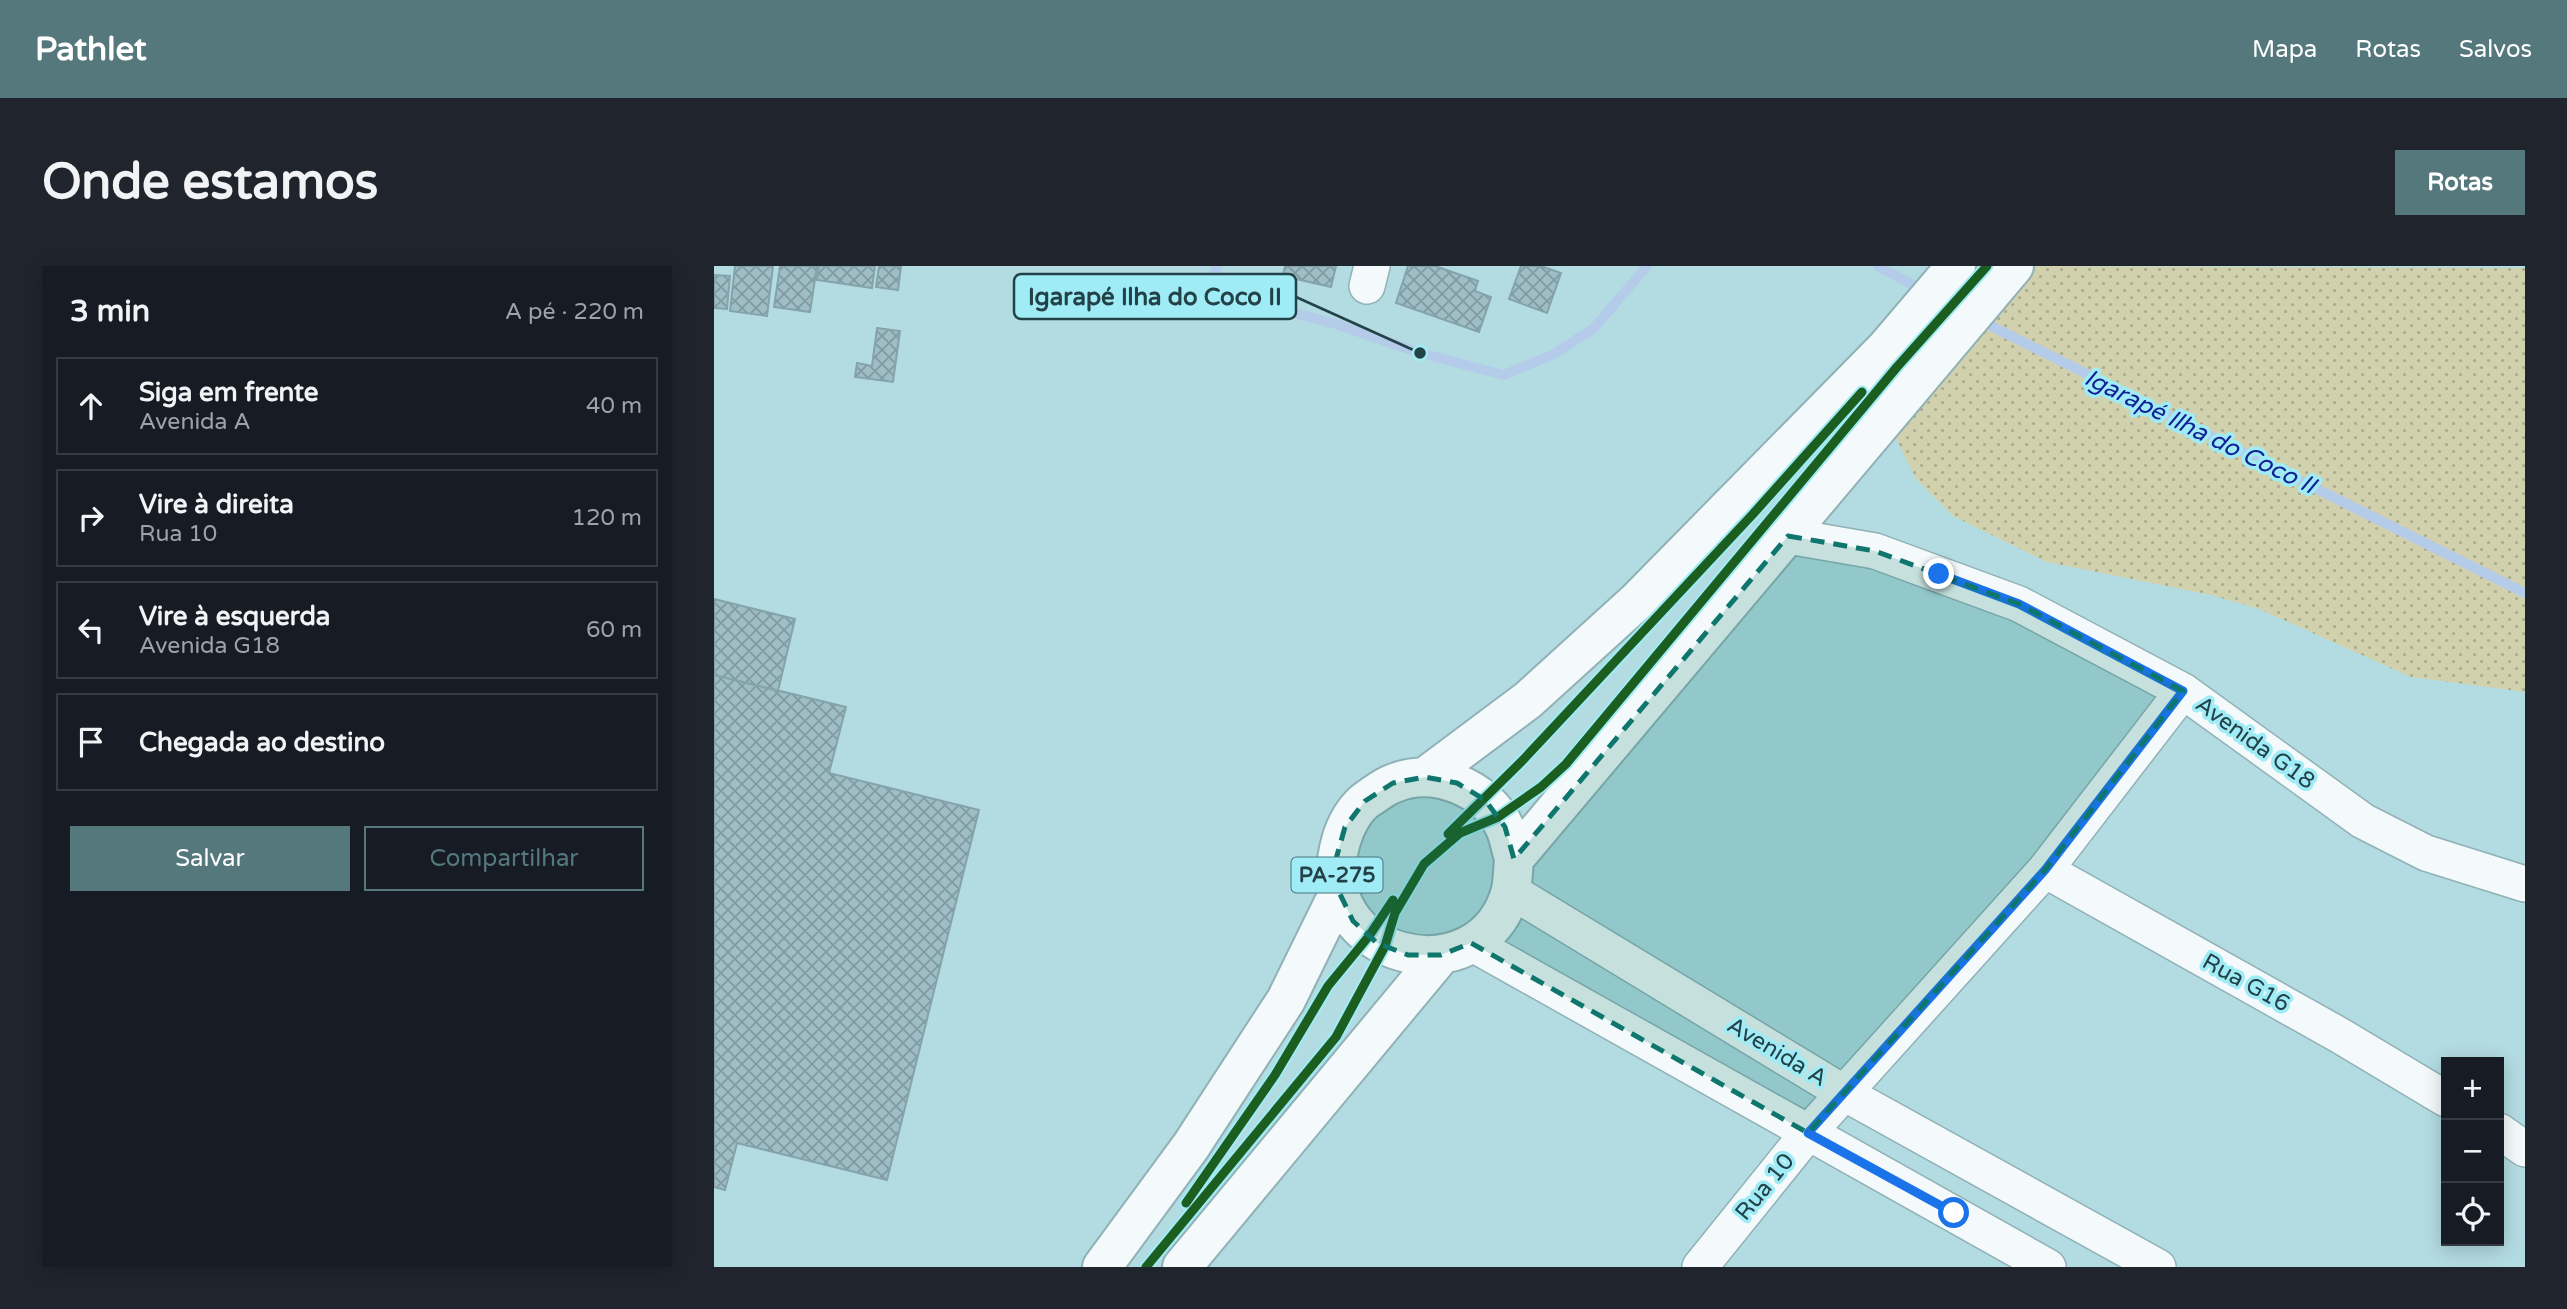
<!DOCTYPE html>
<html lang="pt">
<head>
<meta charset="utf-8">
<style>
	body { margin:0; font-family:"Varela Round",sans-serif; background:#20242c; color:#f1f3f6 }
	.controls { position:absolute; right:21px; bottom:21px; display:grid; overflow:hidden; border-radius:0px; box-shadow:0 4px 18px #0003 }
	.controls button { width:63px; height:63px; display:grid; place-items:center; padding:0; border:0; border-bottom:2px solid #363941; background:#171b24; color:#f1f3f6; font:35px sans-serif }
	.stop { position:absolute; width:21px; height:21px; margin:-16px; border:5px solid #1a73e8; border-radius:50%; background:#fff }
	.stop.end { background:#1a73e8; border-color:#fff; box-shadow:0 2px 7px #0008 }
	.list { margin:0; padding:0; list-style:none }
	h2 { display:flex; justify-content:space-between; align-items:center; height:91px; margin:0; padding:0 28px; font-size:30px }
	h2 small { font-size:23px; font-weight:400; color:#9ea1a6 }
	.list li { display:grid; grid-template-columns:46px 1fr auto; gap:21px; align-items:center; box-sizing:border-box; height:98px; margin:0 14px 14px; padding:0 14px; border:2px solid #363941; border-radius:0px }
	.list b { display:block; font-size:26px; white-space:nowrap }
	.list p { margin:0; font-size:23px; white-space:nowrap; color:#9ea1a6 }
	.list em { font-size:23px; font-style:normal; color:#9ea1a6 }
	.actions { display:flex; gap:14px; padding:21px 28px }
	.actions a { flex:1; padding:16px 0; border:2px solid #55787d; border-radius:0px; text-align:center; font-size:24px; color:#55787d }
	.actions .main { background:#55787d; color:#fff }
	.icon { flex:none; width:38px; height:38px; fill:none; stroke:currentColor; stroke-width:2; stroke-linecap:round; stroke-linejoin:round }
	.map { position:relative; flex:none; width:1811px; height:1001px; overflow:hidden; border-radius:0px }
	header { display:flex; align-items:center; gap:42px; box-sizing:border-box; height:98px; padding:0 35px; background:#55787d; color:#fff }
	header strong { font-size:33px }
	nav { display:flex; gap:38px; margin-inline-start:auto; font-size:24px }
	.intro { display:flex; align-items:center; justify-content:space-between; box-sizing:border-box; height:168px; padding:0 42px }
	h1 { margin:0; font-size:49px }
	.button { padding:18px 32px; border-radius:0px; background:#55787d; color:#fff; font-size:24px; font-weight:700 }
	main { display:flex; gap:42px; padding:0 42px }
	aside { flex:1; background:#171b24; border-radius:0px; box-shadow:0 4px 18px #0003 }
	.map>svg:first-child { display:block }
	.grass { fill:url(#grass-dots) }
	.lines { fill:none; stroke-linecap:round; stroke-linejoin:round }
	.stream { stroke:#b4ccea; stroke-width:10 }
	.building { fill:url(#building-cross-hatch); stroke:#84a3aa; stroke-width:2 }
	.street-casing { stroke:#90b1b5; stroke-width:38 }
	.highway-casing { stroke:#90b1b5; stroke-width:42 }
	.street { stroke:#f4fafb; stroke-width:35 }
	.highway { stroke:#f4fafb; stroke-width:38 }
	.cycleway-casing { stroke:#9febf6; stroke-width:13 }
	.cycleway { stroke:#1b5e20; stroke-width:9 }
	.route { stroke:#1a73e8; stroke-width:9 }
	.marked { fill:#0f766e; fill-opacity:0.2; stroke:#0f766e; stroke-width:5; stroke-dasharray:14 9; stroke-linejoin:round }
	.labels { text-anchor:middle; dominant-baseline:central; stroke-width:7; stroke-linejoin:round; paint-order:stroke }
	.shield { fill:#9febf6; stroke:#48757c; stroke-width:2 }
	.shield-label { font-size:21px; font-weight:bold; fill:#234247 }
	.street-label { font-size:23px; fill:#234247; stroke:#9febf6 }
	.water-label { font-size:24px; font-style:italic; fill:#122295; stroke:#9febf6 }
	.leader { fill:none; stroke:#234247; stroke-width:2.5 }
	.callout-dot { fill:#234247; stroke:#9febf6; stroke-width:2.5 }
	.callout { fill:#9febf6; stroke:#234247; stroke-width:2.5 }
	.callout-label { font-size:24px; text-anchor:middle; font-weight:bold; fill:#234247 }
</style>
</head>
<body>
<header>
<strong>Pathlet</strong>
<nav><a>Mapa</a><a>Rotas</a><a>Salvos</a></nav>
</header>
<div class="intro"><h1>Onde estamos</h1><a class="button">Rotas</a></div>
<main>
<aside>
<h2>3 min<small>A pé · 220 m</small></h2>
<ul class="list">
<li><svg class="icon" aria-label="ahead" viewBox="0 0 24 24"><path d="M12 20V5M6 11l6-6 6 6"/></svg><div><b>Siga em frente</b><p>Avenida A</p></div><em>40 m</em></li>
<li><svg class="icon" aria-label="right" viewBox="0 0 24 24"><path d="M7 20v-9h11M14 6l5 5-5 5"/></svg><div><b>Vire à direita</b><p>Rua 10</p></div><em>120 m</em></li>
<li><svg class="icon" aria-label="left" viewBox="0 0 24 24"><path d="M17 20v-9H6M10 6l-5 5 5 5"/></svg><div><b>Vire à esquerda</b><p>Avenida G18</p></div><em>60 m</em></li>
<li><svg class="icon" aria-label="arrive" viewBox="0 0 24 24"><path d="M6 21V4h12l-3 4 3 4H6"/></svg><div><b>Chegada ao destino</b></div></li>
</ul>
<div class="actions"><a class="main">Salvar</a><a>Compartilhar</a></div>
</aside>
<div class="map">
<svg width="1811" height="1001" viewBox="0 0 1811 1001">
	<defs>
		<pattern id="grass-dots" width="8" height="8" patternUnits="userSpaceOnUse" patternTransform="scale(1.75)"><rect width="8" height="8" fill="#d1d2ad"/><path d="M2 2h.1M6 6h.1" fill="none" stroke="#a9ac8f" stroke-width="1.8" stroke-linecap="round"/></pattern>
		<pattern id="building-cross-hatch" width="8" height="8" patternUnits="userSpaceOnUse" patternTransform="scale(1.75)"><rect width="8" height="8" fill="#9ebdc4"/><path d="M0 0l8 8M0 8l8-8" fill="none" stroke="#809ba1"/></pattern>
	</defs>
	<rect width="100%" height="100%" fill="#b3dce2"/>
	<path class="grass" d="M1308 0 1811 2V426L1697 411 1545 343 1497 329 1333 296 1239 250 1202 213 1180 168Z"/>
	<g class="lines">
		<path class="stream" d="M503 0 496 25 622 58 706 87 790 109 840 88 880 62 933 0
			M1164 0 1210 25
			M1263 53 1811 327"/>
	</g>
	<path class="building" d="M21 0H59L53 50 16 45Z
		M66 0H103L96 46 60 41Z
		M105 0H161L158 22 103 14Z
		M165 0H187L184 24 162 21Z
		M571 0H622L617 21 569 10Z
		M694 0H721L764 15 761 25 777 31 765 66 682 37Z
		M807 0H827L847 7 833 47 795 33Z
		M0 9 16 10 13 43 0 42Z
		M163 62 186 65 179 116 141 111 143 97 158 100Z
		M0 333 81 353 64 425 0 409Z
		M0 409 132 441 115 507 265 544 173 914 23 877 11 924 0 921Z"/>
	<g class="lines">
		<defs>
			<path id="street" d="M653 20 658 0
				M1074 270 1161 285 1305 338 1469 425 1649 555 1712 587 1811 618
				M1331 604 1625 769 1732 833
				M797 625 1130 827 1444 1001
				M757 677 1334 1001
				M1785 865 1811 883
				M986 1001 1094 867 1331 604 1469 425"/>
			<path id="highway" d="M711 511 814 434 923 335 1172 82 1242 0
				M800 593C797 583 795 571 791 562 773 521 719 500 678 518 670 521 663 527 655 532 641 541 631 560 627 575 593 694 768 735 797 624 799 614 799 603 800 593L1300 0
				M388 1001 477 880 572 734 625 626
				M468 1001 727 689"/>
		</defs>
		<use href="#street" class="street-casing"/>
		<use href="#highway" class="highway-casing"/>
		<use href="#street" class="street"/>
		<use href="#highway" class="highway"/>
		<defs>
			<path id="cycleway" d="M734 568 808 495 1039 248 1148 126
				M472 937 561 809 614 720 655 670 679 634
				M432 1001 622 771 671 680 681 647 710 598 746 567 784 551 827 521 852 498 1183 101 1273 0"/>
		</defs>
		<use href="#cycleway" class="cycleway-casing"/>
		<use href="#cycleway" class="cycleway"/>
	</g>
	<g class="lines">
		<path class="route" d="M1225 308 1305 338 1469 425 1331 604 1094 867 1240 947"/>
	</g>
	<path class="marked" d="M1074 270 1161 285 1305 338 1469 425 1331 604 1094 867 757 677 727 689H694L663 677 639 655 625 626 622 593 631 561 651 535 679 517 711 511 743 517 771 534 791 561 800 593Z"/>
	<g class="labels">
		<rect class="shield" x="577.5" y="591.5" width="91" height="35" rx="5"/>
		<g class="shield-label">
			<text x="623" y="609">PA-275</text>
		</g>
		<g class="street-label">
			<text transform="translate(1541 477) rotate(36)">Avenida G18</text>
			<text transform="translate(1532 717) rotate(29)">Rua G16</text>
			<text transform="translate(1063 786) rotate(31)">Avenida A</text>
			<text transform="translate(1051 921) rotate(-51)">Rua 10</text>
		</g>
		<g class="water-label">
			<text transform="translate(1486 166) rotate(26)">Igarapé Ilha do Coco II</text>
		</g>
	</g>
	<path class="leader" d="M706 87L582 31"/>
	<circle class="callout-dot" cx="706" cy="87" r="7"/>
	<rect class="callout" x="300" y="8" width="282" height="45" rx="7"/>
	<g class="callout-label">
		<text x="441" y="39">Igarapé Ilha do Coco II</text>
	</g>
</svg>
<div class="controls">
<button>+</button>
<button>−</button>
<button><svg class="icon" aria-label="locate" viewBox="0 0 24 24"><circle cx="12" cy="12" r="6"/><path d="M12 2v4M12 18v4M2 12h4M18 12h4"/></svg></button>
</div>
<div class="stop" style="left:1240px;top:947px"></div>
<div class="stop end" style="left:1225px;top:308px"></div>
</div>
</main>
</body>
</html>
